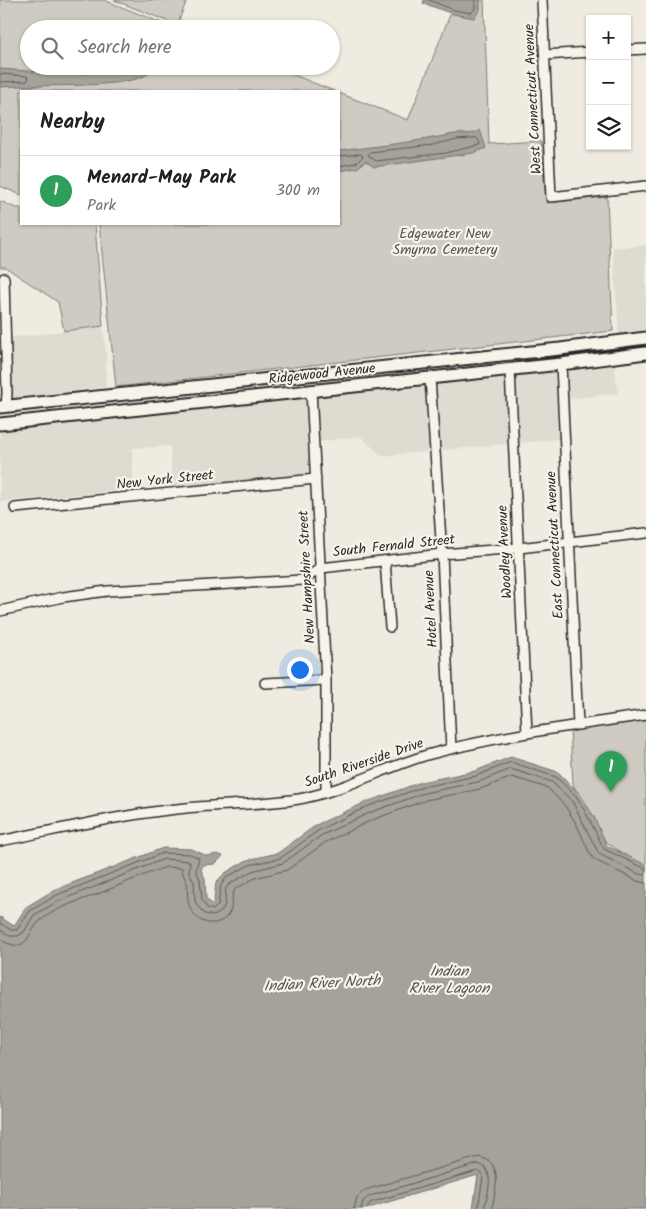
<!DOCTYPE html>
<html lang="en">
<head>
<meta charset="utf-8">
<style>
	body { margin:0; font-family:Kalam,sans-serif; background:#f2f2f2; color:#202124 }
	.controls { position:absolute; right:15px; top:15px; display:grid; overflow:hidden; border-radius:0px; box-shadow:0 1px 4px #0004 }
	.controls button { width:45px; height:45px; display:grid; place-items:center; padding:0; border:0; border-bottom:1px solid #e0e0e0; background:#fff; color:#202124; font:25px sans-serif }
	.you { position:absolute; left:299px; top:669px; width:18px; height:18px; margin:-12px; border:4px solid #fff; border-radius:50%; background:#1a73e8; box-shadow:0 0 0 8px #1a73e833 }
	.badge { display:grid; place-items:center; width:32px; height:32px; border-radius:50%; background:#2b2b2b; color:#fff; font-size:16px; font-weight:700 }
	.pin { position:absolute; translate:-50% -41px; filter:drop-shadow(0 1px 2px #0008) }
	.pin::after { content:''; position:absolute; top:26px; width:18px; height:15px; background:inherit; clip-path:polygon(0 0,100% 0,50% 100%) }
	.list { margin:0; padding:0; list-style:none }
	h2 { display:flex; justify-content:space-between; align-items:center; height:65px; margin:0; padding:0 20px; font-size:21px }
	h2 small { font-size:16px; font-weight:400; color:#757577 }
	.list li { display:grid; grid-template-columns:32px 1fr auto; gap:15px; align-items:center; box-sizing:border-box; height:70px; padding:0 20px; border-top:1px solid #e0e0e0 }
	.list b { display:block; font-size:19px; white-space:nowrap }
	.list p { margin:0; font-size:16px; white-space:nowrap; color:#757577 }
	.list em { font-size:16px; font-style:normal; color:#757577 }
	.icon { flex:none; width:28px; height:28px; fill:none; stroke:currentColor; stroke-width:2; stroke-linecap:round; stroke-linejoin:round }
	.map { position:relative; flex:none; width:646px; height:1209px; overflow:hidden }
	.search { position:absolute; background:#fff; box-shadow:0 1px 4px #0004; left:20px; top:20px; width:320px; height:55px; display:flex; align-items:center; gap:12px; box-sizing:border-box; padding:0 18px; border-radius:28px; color:#757577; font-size:19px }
	.panel { position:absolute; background:#fff; box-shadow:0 1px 4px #0004; left:20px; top:90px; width:320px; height:135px; border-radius:0px }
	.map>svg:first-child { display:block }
	.built { fill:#dedbd1 }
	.green { fill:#cfcbc2; stroke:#7d7b76 }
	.water { fill:#a4a29a; stroke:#74726e }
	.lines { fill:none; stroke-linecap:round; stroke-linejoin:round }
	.shore { stroke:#5b5b57; stroke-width:1 }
	.minor-casing { stroke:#2b2b2b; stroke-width:12 }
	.major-casing { stroke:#2b2b2b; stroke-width:15 }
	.minor { stroke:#f7f3e8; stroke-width:9 }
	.major { stroke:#f7f3e8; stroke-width:11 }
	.labels { text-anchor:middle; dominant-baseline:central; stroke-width:4.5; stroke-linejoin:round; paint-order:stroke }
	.street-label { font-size:14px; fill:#2b2b2b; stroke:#f7f3e8 }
	.park-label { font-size:14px; fill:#545351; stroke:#f7f3e8 }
	.water-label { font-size:15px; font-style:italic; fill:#555552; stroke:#f7f3e8 }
</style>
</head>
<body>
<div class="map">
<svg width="646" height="1209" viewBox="0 0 646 1209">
	<rect width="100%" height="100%" fill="#efebe0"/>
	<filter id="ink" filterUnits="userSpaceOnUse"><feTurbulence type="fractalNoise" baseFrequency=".02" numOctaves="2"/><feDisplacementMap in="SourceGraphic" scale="10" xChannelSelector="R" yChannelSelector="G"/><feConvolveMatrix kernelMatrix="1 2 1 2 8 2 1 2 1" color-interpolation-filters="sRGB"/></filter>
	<g filter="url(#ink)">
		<path class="built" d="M646 245V331L619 335 613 248Z
			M103 326 106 354V387L0 400V339Z
			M614 361 618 393 570 399 569 438 382 456 360 436 318 442 320 477 173 492 170 446 132 448 134 489 0 502V428Z"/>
		<path class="green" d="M0 0H104L177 29H29V66H271L334 91H21V195L0 186Z
			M114 0H187L177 25Z
			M456 0H484L489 144 541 141 546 203 607 197 613 331 116 387 99 224H339V93L408 120Z
			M0 201 16 208H21V224H95L103 326 64 331 58 302 5 267H0Z
			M646 719V870L606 842 581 801 573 784 570 729Z"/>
		<path class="water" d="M424 0H480V10L474 18 453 14 423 3Z
			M0 69 72 74 143 69 149 73C130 90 30 84 0 87Z
			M480 130 486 148 473 153 374 167 366 161 357 168 339 171V151C377 146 416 142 454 134 463 133 471 136 480 130Z
			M511 757 558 772 580 794 594 817 607 846 646 865V1209H473L478 1175 365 1209H0V917L14 926 26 907 54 890 163 848 192 849 207 856 217 854 223 856 215 864 203 865 201 870 205 878 206 898 212 905 214 901 216 882 225 873 247 860 278 853 316 825 364 803 421 782 475 771Z"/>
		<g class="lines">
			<path class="shore" d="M429 0 454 10 471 13 475 9V0
				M0 74 27 76 29 78 27 81 0 82
				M477 138 480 143 479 145 446 153 376 161 368 155 370 152 433 145 457 139Z
				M339 156 360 154 363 156 356 163 339 166
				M0 923 11 930H17L30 911 57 895 163 853 190 854 199 858 196 870 200 880 202 900 207 908 213 910 218 905 221 885 227 877 249 865 281 858 319 830 366 807 423 787 476 776 511 762 556 777 577 797 589 819 604 849 646 869
				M0 930 10 936H18L24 932 34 915 59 901 164 859 190 861 189 872 194 882 195 901 199 908 205 914 214 916 222 911 225 904 226 888 231 883 252 871 283 863 322 835 369 813 424 793 478 782 511 769 552 782 572 801 599 854 639 874 646 875
				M0 939C28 958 28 930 41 920 58 907 78 901 98 894 120 885 143 875 166 867L182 868C182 874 185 878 187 883 188 888 187 894 188 899 189 911 198 923 211 923 217 924 224 920 228 915 234 907 230 897 235 889L255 878 287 870 326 842 372 820 426 800 480 789 512 777 548 788 565 806 577 825 590 854 595 860 637 881 646 883
				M354 1209 357 1197 365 1190 478 1157C505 1161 495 1190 492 1209
				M361 1209 363 1201 370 1196 478 1164C497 1169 487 1195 484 1209
				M368 1209V1205L372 1202 477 1171 482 1173 483 1177 478 1209"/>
			<defs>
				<path id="minor" d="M542 0 551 197 646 186
					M627 50 646 49
					M545 55 590 52
					M4 278 7 393 6 407
					M561 364 578 725
					M510 370 527 733
					M430 378 442 554 451 749
					M311 390 326 680V792
					M15 508 316 479
					M385 561 390 627
					M0 611 63 597 107 591 303 580 321 568 442 554 519 548 646 533
					M265 683 326 680
					M0 841C62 829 123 814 186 808 223 804 261 805 299 799 342 791 384 768 427 755 499 735 573 726 646 715"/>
				<path id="major" d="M0 407 560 349 646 338
					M0 424 561 364 646 353"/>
			</defs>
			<use href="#minor" class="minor-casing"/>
			<use href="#major" class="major-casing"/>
			<use href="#minor" class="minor"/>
			<use href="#major" class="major"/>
		</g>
	</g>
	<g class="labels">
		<g class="street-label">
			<text transform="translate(533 99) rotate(-93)">West Connecticut Avenue</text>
			<text transform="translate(322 374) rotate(-6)">Ridgewood Avenue</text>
			<text transform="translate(165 480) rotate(-6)">New York Street</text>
			<text transform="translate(555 545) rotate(-93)">East Connecticut Avenue</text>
			<text transform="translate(394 546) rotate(-6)">South Fernald Street</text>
			<text transform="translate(505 552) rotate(-93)">Woodley Avenue</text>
			<text transform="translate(307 577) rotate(-93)">New Hampshire Street</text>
			<text transform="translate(431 609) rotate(-93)">Hotel Avenue</text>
			<text transform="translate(364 763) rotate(-19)">South Riverside Drive</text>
		</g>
		<g class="park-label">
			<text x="445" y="234">Edgewater New<tspan x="445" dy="16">Smyrna Cemetery</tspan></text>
		</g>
		<g class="water-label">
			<text x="449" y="972">Indian<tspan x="449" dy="17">River Lagoon</tspan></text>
			<text transform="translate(322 984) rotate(-3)">Indian River North</text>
		</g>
	</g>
</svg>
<div class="controls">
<button>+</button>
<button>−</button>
<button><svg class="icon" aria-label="layers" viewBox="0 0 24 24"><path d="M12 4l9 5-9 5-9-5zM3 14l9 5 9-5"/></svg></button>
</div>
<div class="you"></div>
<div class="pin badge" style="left:611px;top:792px;background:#2e9e5b">1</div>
<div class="search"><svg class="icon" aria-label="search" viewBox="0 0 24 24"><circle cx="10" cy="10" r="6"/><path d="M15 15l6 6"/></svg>Search here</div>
<section class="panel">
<h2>Nearby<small></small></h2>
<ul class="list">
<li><span class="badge" style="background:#2e9e5b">1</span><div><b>Menard-May Park</b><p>Park</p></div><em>300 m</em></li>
</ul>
</section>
</div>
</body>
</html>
